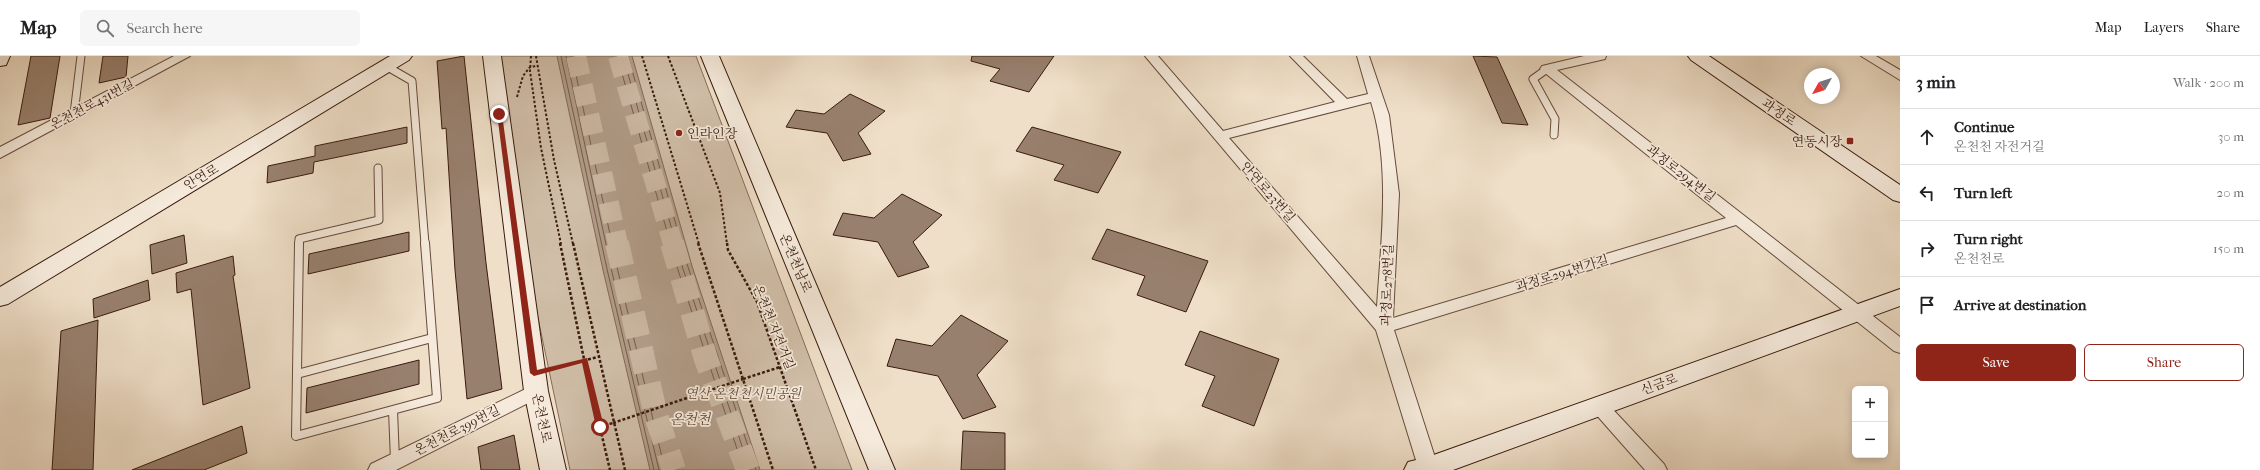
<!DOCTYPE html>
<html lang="en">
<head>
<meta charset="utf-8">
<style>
	body { margin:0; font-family:"IM FELL French Canon","Noto Serif KR",serif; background:#f6f6f6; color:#202124 }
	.controls { position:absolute; right:12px; bottom:12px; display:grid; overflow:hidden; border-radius:6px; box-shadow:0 2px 10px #0003 }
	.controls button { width:36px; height:36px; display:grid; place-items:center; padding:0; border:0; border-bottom:1px solid #e0e0e0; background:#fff; color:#202124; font:20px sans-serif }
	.compass { position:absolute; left:1804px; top:12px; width:36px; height:36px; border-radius:50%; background:#fff; box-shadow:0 2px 10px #0003; rotate:231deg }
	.stop { position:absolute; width:12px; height:12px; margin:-9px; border:3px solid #8f2418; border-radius:50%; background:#fff }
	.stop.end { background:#8f2418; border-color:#fff; box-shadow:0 1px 4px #0008 }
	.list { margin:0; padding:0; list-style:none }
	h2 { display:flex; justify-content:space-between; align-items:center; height:52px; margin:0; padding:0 16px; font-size:17px }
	h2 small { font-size:13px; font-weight:400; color:#757577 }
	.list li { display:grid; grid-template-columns:26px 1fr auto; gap:12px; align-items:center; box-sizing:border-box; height:56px; padding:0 16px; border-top:1px solid #e0e0e0 }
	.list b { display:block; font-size:15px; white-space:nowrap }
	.list p { margin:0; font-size:13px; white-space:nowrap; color:#757577 }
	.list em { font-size:13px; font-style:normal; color:#757577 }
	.actions { display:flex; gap:8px; padding:12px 16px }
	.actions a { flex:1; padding:9px 0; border:1px solid #8f2418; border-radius:6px; text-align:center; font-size:14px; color:#8f2418 }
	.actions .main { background:#8f2418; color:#fff }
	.icon { flex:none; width:22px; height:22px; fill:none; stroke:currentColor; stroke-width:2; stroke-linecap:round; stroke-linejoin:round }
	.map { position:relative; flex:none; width:1900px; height:414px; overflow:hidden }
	header { display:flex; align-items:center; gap:24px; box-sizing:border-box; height:56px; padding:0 20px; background:#fff; border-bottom:1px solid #e0e0e0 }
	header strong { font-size:19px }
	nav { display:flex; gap:22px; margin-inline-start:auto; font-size:14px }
	.search { width:280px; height:36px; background:#f6f6f6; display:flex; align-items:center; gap:10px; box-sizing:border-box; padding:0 14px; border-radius:6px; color:#757577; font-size:15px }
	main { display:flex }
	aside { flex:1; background:#fff }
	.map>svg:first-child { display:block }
	.green { fill:#d0bea8; stroke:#846c5a }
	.water { fill:#b19c88; stroke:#816857 }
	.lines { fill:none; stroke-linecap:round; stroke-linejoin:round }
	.shore { stroke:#755b4a; stroke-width:1 }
	.building { fill:#98806e; stroke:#391a0d }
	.highway-tunnel-far1 { stroke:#cbb8a3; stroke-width:20; stroke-dasharray:20 10; stroke-linecap:butt }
	.highway-tunnel { stroke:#cbb8a3; stroke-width:24; stroke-dasharray:24 12; stroke-linecap:butt }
	.lane-far1-casing { stroke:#664b3c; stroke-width:9 }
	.lane-casing { stroke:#664b3c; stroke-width:10 }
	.street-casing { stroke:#664b3c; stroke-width:2 }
	.secondary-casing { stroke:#391a0d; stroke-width:2 }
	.path-far1 { stroke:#391a0d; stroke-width:2; stroke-dasharray:2.5 2; stroke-linecap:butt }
	.path { stroke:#391a0d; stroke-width:2.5; stroke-dasharray:3 2; stroke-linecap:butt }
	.lane-far1 { stroke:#f5eadb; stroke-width:7 }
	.lane { stroke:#f5eadb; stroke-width:8 }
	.street { fill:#f5eadb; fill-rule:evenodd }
	.secondary { fill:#f5eadb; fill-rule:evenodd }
	.path-bridge { stroke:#391a0d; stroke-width:2.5; stroke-dasharray:3 2; stroke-linecap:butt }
	.route { fill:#8f2418 }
	.poi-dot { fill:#8f2418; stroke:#f5eadb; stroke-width:1.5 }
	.labels { text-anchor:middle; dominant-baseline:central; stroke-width:3.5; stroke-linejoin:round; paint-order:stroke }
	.street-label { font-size:13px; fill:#391a0d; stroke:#f5eadb }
	.poi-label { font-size:13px; fill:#391a0d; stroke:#f5eadb; text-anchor:start }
	.park-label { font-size:13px; font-style:italic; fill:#664b3c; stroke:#f5eadb }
	.water-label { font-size:14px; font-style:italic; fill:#634838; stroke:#f5eadb }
</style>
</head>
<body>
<header>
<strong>Map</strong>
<div class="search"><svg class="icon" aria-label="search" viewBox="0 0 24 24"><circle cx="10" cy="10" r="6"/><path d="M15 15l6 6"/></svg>Search here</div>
<nav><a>Map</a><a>Layers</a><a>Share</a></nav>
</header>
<main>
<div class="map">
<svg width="1900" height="414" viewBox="0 0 1900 414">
	<rect width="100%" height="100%" fill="#efdfc8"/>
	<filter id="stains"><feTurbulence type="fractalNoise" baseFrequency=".005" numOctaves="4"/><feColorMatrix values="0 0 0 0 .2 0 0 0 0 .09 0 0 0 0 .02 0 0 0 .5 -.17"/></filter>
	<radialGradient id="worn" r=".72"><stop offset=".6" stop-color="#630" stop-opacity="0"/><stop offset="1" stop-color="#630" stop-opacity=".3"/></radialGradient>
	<path class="green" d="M497 0H696L852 414H570L535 248Z"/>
	<path class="water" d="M557 0H632L692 210 760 414H650L603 214Z"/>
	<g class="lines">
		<path class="shore" d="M561 0 607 213 654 414
			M566 0 611 212 659 414
			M572 0 617 211 665 414
			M617 0 678 214 744 414
			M623 0 683 213 750 414
			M628 0 688 211 756 414"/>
	</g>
	<path class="building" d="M31 0H60L50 62 18 69Z
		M103 0H128L126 21 99 27Z
		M464 0 486 207 502 333 467 343 455 214 446 72 442 73 437 5Z
		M972 0H1054L1029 36 990 25 1000 13 971 5Z
		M1473 0 1497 1 1528 69 1502 67Z
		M850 38 885 55 858 77 871 98 843 105 827 77 786 71 796 54 824 58Z
		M407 71V87L314 106 313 117 267 127 268 110 315 100V90Z
		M1032 71 1121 96 1098 137 1054 124 1064 109 1016 95Z
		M902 138 942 159 913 186 929 211 898 221 878 186 833 179 843 157 874 162Z
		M1107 173 1208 205 1186 256 1137 239 1145 220 1092 203Z
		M409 176V195L308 218 309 198Z
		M184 179 187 207 152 218 150 189Z
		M233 200 235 219 233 220 250 332 203 349 191 233 177 237 176 217Z
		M148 224 150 244 94 262 93 243Z
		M961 259 1008 285 977 319 996 351 963 363 938 320 887 310 896 283 932 290Z
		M98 264 93 414H52L61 275Z
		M1200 275 1279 303 1254 370 1202 350 1215 320 1185 309Z
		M419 304V328L306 357 307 332Z
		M242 370 247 397 204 414H132Z
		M963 375 1005 377V414H961Z
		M514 379 520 414H481L478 391Z"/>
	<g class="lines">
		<path class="highway-tunnel-far1" d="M576 0 618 188
			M618 0 673 188"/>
		<path class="highway-tunnel" d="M617 187 655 356 674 414
			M672 187 706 303 748 414"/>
		<defs>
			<path id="lane-far1" d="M386 10 412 25 425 188
				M1547 13 1533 23 1555 63 1554 79
				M74 58 81 0
				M299 188V183L379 164 378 112"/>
			<path id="lane" d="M299 187 296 380 437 342 425 187
				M297 318 432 282
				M393 354 395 405"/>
			<path id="street" d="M174 0H190L0 102V91Z
				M1145 0H1158L1223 75 1335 46 1290 0H1303L1347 43 1368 38 1357 0H1369L1389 59 1399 138 1393 262 1726 162 1540 13 1542 10 1584 0H1606L1605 3 1557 14 1900 281V297L1894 295 1736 169 1394 274 1439 414H1419L1376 274ZM1371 46C1391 110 1381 185 1377 251L1229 82Z
				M1861 0H1876L1900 14V24Z
				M536 328 542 330 545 335 542 340 396 414H368L371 408Z
				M1599 343 1605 345 1664 408 1667 414H1645L1593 355 1590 350 1593 345Z"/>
			<path id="secondary" d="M0 0H10L6 9 0 10Z
				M390 0H412L409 4 8 248 0 250V231Z
				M483 0H501L548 335 566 414H540L524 335Z
				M701 0H719L895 414H869Z
				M1688 0H1709L1900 129V146L1893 144 1691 4Z
				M1900 233V250L1453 414H1404L1408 406 1428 401Z"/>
		</defs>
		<use href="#lane-far1" class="lane-far1-casing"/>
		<use href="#lane" class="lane-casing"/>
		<use href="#street" class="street-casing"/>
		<use href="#secondary" class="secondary-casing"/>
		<path class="path-far1" d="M531 0 530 15 541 92 561 188
			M536 0 554 104 573 188
			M642 0 699 188
			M668 0 720 137 727 188
			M517 41 523 20 530 11 537 10"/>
		<path class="path" d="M560 187 585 308 610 414
			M573 187 625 414
			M698 187 773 414
			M727 187 728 194 757 246 816 414
			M554 312 598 301
			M743 323 780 311
			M600 371 613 367"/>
		<use href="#lane-far1" class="lane-far1"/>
		<use href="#lane" class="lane"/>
		<use href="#street" class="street"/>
		<use href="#secondary" class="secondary"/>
		<path class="path-bridge" d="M613 367 743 323"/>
	</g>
	<path class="route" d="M497 57 502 58 537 314 587 302 604 371 600 374 596 371 582 307 534 320 530 317Z"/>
	<g class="poi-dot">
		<circle cx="679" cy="77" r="4"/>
		<rect x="1846" y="81" width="8" height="8" rx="2"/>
	</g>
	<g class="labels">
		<g class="street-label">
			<text transform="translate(92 48) rotate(-28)">온천천로431번길</text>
			<text transform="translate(1779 56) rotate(34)">과정로</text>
			<text transform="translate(1681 117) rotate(38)">과정로294번길</text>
			<text transform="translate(201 121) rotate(-31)">안연로</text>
			<text transform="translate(1268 136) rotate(49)">안연로23번길</text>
			<text transform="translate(796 207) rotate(67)">온천천남로</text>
			<text transform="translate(1562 217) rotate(-17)">과정로294번가길</text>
			<text transform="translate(1387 229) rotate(-88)">과정로278번길</text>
			<text transform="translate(774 271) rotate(68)">온천천 자전거길</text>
			<text transform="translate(1659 328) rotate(-20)">신금로</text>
			<text transform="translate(542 362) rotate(78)">온천천로</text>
			<text transform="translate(457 374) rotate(-27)">온천천로399번길</text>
		</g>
		<g class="poi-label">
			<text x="687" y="77">인라인장</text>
			<text x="1842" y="85" text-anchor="end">연동시장</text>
		</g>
		<g class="park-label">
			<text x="743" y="337">연산 온천천시민공원</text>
		</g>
		<g class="water-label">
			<text x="690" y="363">온천천</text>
		</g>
	</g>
	<rect width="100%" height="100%" filter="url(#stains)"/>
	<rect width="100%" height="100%" fill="url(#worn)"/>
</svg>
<div class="controls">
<button>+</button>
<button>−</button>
</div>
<svg class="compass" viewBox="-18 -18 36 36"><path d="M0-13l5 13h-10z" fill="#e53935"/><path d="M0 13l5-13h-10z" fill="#757577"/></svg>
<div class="stop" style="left:600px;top:371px"></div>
<div class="stop end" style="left:499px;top:58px"></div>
</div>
<aside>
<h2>3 min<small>Walk · 200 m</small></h2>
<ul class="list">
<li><svg class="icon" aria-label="ahead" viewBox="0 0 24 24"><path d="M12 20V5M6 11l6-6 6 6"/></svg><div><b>Continue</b><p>온천천 자전거길</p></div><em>30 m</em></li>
<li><svg class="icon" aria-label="left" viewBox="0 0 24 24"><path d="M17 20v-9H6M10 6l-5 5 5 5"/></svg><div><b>Turn left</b></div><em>20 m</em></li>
<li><svg class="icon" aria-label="right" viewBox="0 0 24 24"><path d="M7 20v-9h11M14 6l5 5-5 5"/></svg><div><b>Turn right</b><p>온천천로</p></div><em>150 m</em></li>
<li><svg class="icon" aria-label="arrive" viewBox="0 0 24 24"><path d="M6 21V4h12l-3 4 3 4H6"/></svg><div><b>Arrive at destination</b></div></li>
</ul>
<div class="actions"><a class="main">Save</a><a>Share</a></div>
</aside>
</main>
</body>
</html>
